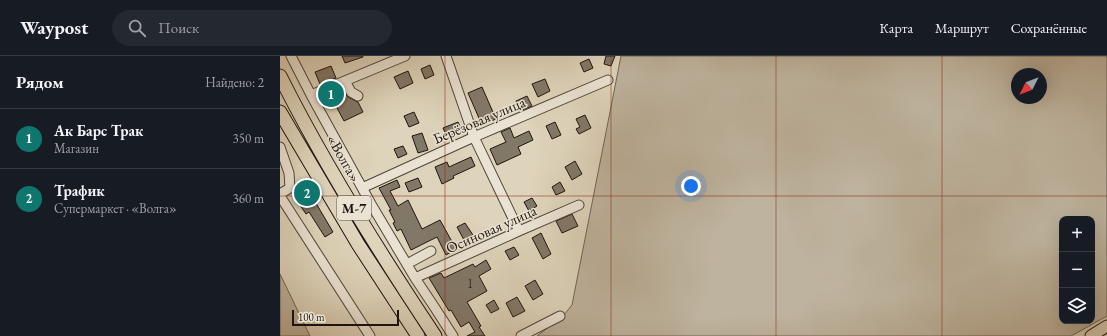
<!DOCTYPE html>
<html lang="ru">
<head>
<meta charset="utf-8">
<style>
	body { margin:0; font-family:"EB Garamond",serif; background:#242831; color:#f1f3f6 }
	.controls { position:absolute; right:12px; bottom:12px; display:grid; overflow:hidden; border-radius:8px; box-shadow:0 4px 16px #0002 }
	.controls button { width:36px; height:36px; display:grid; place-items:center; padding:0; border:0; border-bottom:1px solid #363941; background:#171b24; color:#f1f3f6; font:20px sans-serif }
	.compass { position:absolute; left:731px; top:12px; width:36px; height:36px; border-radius:50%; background:#171b24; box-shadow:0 4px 16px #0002; rotate:228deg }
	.scale { position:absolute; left:12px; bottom:10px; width:107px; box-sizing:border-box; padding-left:4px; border:2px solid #1f140f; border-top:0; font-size:11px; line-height:14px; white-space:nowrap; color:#1f140f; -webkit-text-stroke:3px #eae3d3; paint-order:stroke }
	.you { position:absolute; left:411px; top:130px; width:14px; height:14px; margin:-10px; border:3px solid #fff; border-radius:50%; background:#1a73e8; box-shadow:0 0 0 6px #1a73e833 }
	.badge { display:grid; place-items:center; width:26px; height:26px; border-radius:50%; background:#0f766e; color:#fff; font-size:13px; font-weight:700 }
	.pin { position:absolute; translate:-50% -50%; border:2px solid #fff; box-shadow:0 1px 4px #0006 }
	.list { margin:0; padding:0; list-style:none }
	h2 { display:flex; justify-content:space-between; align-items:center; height:52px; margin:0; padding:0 16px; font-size:17px }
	h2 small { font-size:13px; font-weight:400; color:#9ea1a6 }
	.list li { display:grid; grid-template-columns:26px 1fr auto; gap:12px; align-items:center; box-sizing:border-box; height:60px; padding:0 16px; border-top:1px solid #363941 }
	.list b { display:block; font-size:15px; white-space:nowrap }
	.list p { margin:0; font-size:13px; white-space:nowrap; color:#9ea1a6 }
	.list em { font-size:13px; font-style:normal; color:#9ea1a6 }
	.icon { flex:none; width:22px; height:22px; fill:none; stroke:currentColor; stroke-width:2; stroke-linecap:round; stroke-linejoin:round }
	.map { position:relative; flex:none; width:827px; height:280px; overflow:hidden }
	header { display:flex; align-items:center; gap:24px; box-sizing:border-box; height:56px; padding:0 20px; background:#171b24; border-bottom:1px solid #363941 }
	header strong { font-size:19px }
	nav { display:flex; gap:22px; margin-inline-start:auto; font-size:14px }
	.search { width:280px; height:36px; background:#242831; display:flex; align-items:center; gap:10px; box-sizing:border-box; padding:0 14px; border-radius:22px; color:#9ea1a6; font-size:15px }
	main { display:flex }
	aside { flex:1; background:#171b24 }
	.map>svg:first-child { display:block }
	.green { fill:#beb39e; stroke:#6e6456; fill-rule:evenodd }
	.building { fill:#827868; stroke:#1f140f }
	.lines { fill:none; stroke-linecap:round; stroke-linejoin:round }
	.minor-casing { stroke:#4f443a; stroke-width:11 }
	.major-casing { stroke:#1f140f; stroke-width:13 }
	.highway-casing { stroke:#1f140f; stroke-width:15 }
	.minor { stroke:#eae3d3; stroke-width:9 }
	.major { stroke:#ded4bb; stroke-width:11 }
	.highway { stroke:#ded4bb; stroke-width:13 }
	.grid { fill:none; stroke:#8f2418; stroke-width:1; stroke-opacity:0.55 }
	.labels { text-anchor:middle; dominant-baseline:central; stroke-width:3; stroke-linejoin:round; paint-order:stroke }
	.number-label { font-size:13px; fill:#382d25 }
	.shield { fill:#eae3d3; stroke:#5c524a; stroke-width:1 }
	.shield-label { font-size:14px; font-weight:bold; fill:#1f140f }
	.street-label { font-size:15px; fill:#1f140f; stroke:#eae3d3 }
</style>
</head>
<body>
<header>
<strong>Waypost</strong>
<div class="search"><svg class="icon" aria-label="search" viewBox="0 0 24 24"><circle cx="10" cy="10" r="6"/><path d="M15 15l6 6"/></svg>Поиск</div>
<nav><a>Карта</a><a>Маршрут</a><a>Сохранённые</a></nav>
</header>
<main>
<aside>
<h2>Рядом<small>Найдено: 2</small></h2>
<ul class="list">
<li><span class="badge">1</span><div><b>Ак Барс Трак</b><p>Магазин</p></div><em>350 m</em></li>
<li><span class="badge">2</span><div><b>Трафик</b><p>Супермаркет · «Волга»</p></div><em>360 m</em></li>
</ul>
</aside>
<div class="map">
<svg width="827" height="280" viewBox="0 0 827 280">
	<rect width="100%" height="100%" fill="#ded4bb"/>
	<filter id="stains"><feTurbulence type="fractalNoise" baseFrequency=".005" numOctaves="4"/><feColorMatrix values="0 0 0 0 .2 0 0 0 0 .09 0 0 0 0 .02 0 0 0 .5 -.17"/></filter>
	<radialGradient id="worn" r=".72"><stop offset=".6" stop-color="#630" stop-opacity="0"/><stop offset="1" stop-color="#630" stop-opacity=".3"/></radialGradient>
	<path class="green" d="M341 0H827V260L791 280H257L283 260 292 249ZM737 18H761V42H737ZM782 163H812V265H782Z
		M0 218 30 280H0Z"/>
	<path class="building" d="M62 0H83V1L65 7Z
		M326 0H335L331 10 324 8Z
		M309 3 313 12 304 16 300 7Z
		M150 9 154 19 145 23 141 13Z
		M51 10 56 22 40 28 35 16Z
		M128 15 133 27 120 33 114 21Z
		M265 23 270 35 258 41 252 28Z
		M202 31 216 63 202 69 188 37Z
		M63 34 68 41 78 46 83 56 64 65 57 52 53 38Z
		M247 40 252 50 240 55 236 45Z
		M134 56 139 67 129 71 124 60Z
		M305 59 311 72 299 78 296 73 300 71 296 63Z
		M178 66 182 74 167 81 163 72Z
		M275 66 281 79 272 83 266 70Z
		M230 72 234 82 249 75 253 84 238 91 241 98 217 109 210 93 226 86 221 76Z
		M142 77 148 94 138 97 132 80Z
		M123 90 127 98 118 102 114 93Z
		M191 101 195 110 173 120 174 122 162 128 155 111 167 106 169 111Z
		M295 105 302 118 292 124 285 111Z
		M138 122 142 131 129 136 125 127Z
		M117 124 120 131 110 135 118 150 128 144 142 173 160 164 176 193 166 199 157 181 131 194 121 173 117 175 113 167 115 166 109 154H111L99 132Z
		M280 126 285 135 276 139 272 131Z
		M27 132 53 176 45 181 29 156 26 158 14 140Z
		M252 142 257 150 249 155 244 146Z
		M292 158 298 170 282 177 276 165Z
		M185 167 193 179 184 184 177 171Z
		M261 177 271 198 263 203 252 182Z
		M234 191 239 199 230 204 225 195Z
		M206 204 211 213 199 220 207 235 187 246 201 270 199 271 205 280H187L195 276 189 266 181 271 171 254 169 255 149 222 161 217 164 222 193 208 195 211Z
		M255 224 263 238 253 244 245 230Z
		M237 241 245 255 233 261 226 247Z
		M214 244 219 253 211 257 206 249Z"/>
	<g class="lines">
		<defs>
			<path id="minor" d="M11 0 31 39 91 148 135 222 155 252 173 280
				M166 0 194 81 239 175
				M65 25 71 36 78 40
				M31 39 125 0
				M0 91 9 117 10 132 0 138
				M82 132 194 81 328 24
				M0 140 90 280
				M127 208 151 195
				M135 222 239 175 299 149
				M241 280 280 260"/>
			<path id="major" d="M811 280 827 270"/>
			<path id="highway" d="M0 20C45 110 99 196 155 280
				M0 56 78 188 138 280"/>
		</defs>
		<use href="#minor" class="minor-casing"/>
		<use href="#major" class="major-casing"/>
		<use href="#highway" class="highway-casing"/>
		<use href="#minor" class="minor"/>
		<use href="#major" class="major"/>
		<use href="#highway" class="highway"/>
	</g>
	<path class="grid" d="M165 0V280M331 0V280M496 0V280M662 0V280M0 140H827"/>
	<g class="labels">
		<g class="number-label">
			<text x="190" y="227">1</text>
		</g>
		<rect class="shield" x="57" y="140" width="34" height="24" rx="3"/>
		<g class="shield-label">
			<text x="74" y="152">М-7</text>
		</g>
		<g class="street-label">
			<text transform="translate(199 64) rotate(-23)">Берёзовая улица</text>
			<text transform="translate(64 102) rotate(60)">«Волга»</text>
			<text transform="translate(211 173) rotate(-24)">Осиновая улица</text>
		</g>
	</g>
	<rect width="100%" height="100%" filter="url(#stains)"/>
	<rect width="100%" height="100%" fill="url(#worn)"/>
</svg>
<div class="controls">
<button>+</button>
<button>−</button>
<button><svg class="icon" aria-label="layers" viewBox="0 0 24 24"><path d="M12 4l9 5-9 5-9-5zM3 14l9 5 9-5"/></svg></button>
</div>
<svg class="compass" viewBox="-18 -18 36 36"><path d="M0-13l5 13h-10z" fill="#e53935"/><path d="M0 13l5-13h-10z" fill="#9ea1a6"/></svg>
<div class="scale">100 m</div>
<div class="you"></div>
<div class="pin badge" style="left:51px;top:38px">1</div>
<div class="pin badge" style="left:27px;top:137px">2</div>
</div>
</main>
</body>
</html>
